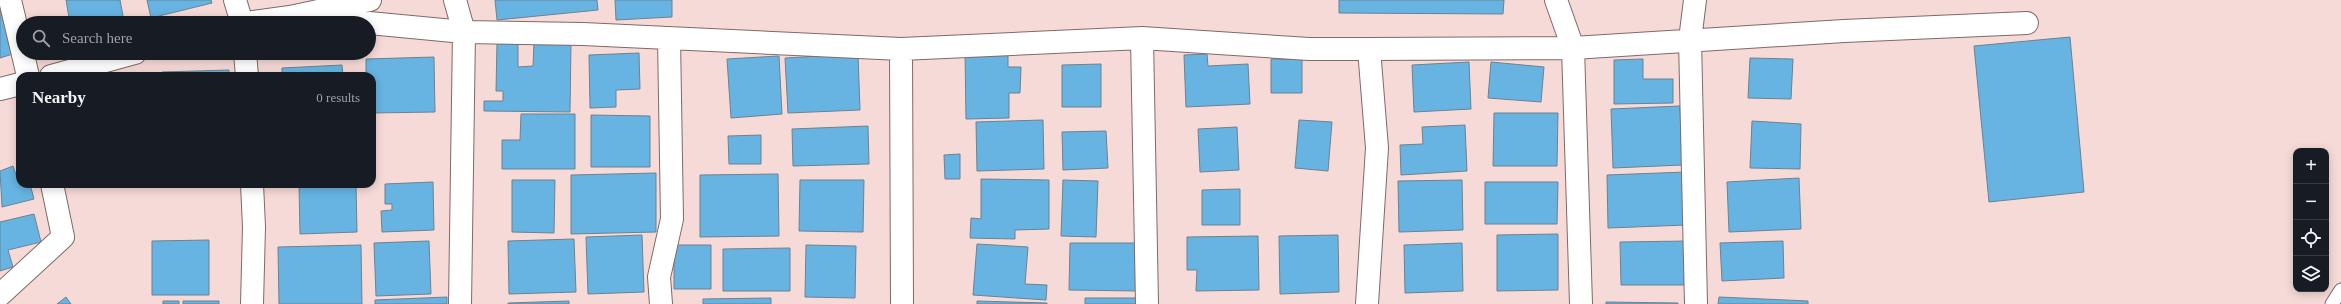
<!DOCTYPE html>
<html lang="en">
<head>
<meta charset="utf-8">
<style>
	body { margin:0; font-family:"Times New Roman",serif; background:#242831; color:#f1f3f6 }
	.controls { position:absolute; right:12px; bottom:12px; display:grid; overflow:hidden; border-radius:8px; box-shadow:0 2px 10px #0003 }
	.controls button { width:36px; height:36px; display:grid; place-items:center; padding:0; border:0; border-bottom:1px solid #363941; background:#171b24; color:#f1f3f6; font:20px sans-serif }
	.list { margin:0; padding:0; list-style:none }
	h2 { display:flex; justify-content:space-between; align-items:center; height:52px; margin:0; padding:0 16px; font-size:17px }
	h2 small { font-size:13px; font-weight:400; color:#9ea1a6 }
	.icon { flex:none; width:22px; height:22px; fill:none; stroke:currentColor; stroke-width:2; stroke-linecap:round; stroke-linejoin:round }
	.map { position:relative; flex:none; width:2341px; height:304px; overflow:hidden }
	.search { position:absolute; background:#171b24; box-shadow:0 2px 10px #0003; left:16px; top:16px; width:360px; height:44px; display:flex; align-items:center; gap:10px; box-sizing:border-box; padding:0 14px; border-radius:22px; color:#9ea1a6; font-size:15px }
	.panel { position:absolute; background:#171b24; box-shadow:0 2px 10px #0003; left:16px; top:72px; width:360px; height:116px; border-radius:12px }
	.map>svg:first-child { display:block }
	.building { fill:#67b4e2; stroke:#6d828f }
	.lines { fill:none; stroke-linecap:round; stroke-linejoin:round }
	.service-casing { stroke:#816967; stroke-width:15 }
	.minor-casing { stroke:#816967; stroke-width:24 }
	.service { stroke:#fff; stroke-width:13 }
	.minor { stroke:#fff; stroke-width:22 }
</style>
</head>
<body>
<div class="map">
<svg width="2341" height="304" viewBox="0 0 2341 304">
	<rect width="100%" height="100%" fill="#f6dad7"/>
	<path class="building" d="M0 0 16 53 0 58Z
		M66 0H120L124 21 70 23Z
		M147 0H211L212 3 151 18Z
		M495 0H597L598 10 497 20Z
		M615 0H672V17L616 20Z
		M1339 0H1504L1503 14 1339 13Z
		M2070 37 2084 192 1989 202 1974 46Z
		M518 42V67L533 66 534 43H571L570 112 484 111V101H503V91H496L497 43Z
		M1008 52V67H1021L1020 93H1009V118L966 119 965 53Z
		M639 53 640 89 616 90V107L590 108 589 55Z
		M858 54 860 110 788 113 785 58Z
		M1207 54 1208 66 1248 64 1250 104 1186 107 1184 55Z
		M779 56 782 114 731 118 727 59Z
		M434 57 435 112 372 113V76H366V59Z
		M1750 58 1793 59 1791 99 1748 98Z
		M1271 59H1302V93H1271Z
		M1643 59V79H1673V103L1614 104V60Z
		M1469 62 1471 109 1414 112 1412 65Z
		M1491 62 1544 67 1541 102 1488 98Z
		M1101 64V107H1062V65Z
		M342 65 343 76H282V68Z
		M229 70V76H162V72Z
		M1680 106 1682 165 1613 168 1611 109Z
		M1494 113H1558L1557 166H1493Z
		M521 114H575V169H502V140H520Z
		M591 115 650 116V167H591Z
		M1043 120 1044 169 977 171 976 122Z
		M1299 120 1332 122 1328 171 1295 168Z
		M1752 121 1801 124 1800 169 1750 168Z
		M1465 125 1467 171 1401 175 1400 145 1423 144 1422 127Z
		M868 126 869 164 793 166 792 129Z
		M1237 127 1239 170 1200 172 1198 129Z
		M1106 131 1108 168 1063 170 1062 132Z
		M761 135V164H729L728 136Z
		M960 154V179H945L944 155Z
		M13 166 20 186 30 184 34 199 2 207 0 171Z
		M1686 172 1687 225 1608 228 1607 175Z
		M656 173V232L571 234V175Z
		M778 174 779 236 700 237V175Z
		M1799 178 1801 229 1729 232 1727 182Z
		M981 179 1049 180V229L1015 230V239L970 238 971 218 981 219Z
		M512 180H555L554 233 512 232Z
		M800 180H864L863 232 799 231Z
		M1063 180 1098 181 1096 237 1061 236Z
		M1462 180 1463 230 1399 232 1398 181Z
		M433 182 434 230 382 232 381 211 392 210V204H385V184Z
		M1485 182H1558L1557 224H1485Z
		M299 184H356L357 232 300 234Z
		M1240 189V225H1202V190Z
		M34 214 41 242 8 250 13 267 0 271V222Z
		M1558 234V290L1497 291V235Z
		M642 235 644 292 588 294 586 237Z
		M1338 235 1339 292 1280 294 1279 236Z
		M1258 236 1259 290 1196 291 1197 270H1187V237Z
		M574 239 576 292 509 294 508 241Z
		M209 240V295H152V241Z
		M429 241 431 294 376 296 374 243Z
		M1687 241V285H1621L1620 242Z
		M1783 241 1784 278 1722 281 1720 243Z
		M1070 243H1139L1138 291 1069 290Z
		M1462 243 1463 291 1405 293 1404 245Z
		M977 244 1028 247 1025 284 1047 285 1046 300 973 295Z
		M361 245 362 304H279L278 247Z
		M674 245H711V289H674Z
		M806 245 856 246 855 298 805 297Z
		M790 248V291H723V249Z
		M66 297 71 304H57Z
		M447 297V304H375V300Z
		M1719 297 1808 301V304H1718Z
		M771 298V304H703V299Z
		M1085 298H1141V304H1085Z
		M163 301H179V304H163Z
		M183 301H219V304H183Z
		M569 301V304H508V303Z
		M977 301 1047 303V304H977Z
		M1606 302 1678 303V304H1606Z"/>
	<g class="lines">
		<defs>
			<path id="service" d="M2332 304 2341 290"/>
			<path id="minor" d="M10 0 28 76
				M235 0 242 23
				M455 0 464 32 460 304
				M1556 0 1573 48 1581 304
				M1695 0 1690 40 1696 304
				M313 19 364 23
				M246 23 290 17 370 0
				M369 23 464 32 583 34 901 49 1142 38 1309 49H1369L1573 48 1844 31 2027 23
				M1142 38 1147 304
				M901 49 902 304
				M245 53 247 76
				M51 76 135 53
				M0 89 20 84
				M0 295 63 237 52 184
				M252 304 254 227 252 184
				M661 304 659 277 672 219 669 38
				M1367 304 1377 148 1369 49"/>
		</defs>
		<use href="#service" class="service-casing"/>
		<use href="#minor" class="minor-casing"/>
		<use href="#service" class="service"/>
		<use href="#minor" class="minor"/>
	</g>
</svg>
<div class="controls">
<button>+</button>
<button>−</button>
<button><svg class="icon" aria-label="locate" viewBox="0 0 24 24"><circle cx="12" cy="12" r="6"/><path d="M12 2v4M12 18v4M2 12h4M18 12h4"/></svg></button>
<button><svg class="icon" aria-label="layers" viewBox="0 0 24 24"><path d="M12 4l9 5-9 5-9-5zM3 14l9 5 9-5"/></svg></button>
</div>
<div class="search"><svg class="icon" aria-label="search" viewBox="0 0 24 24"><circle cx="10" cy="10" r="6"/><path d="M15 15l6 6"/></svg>Search here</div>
<section class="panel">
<h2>Nearby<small>0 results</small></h2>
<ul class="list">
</ul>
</section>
</div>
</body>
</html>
